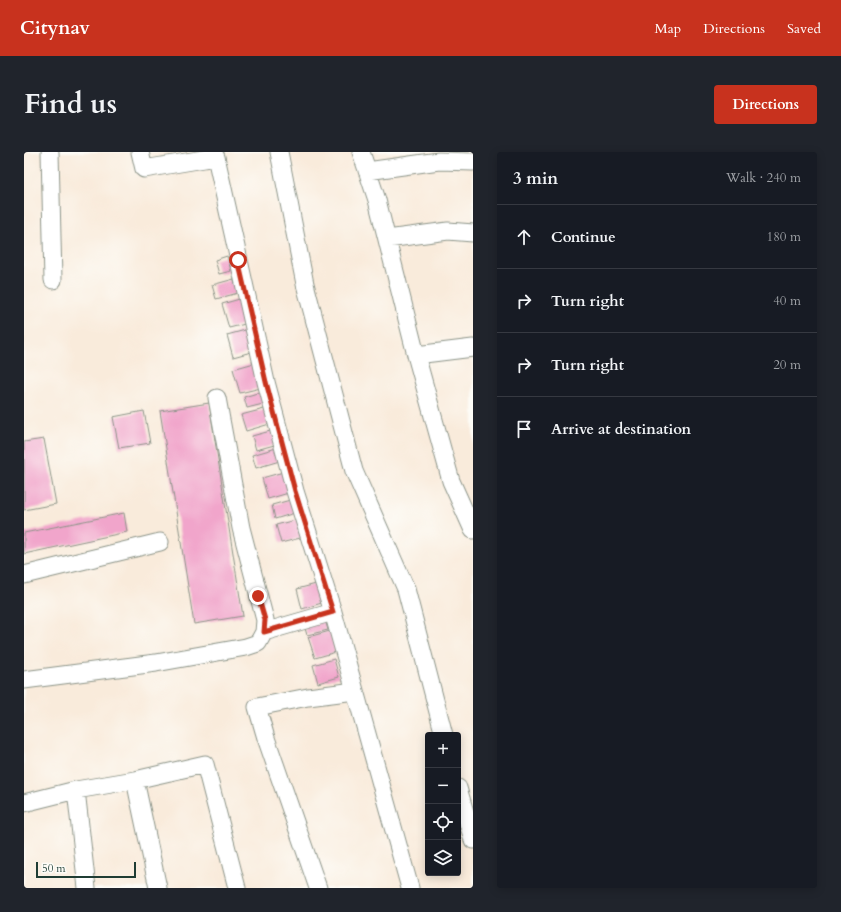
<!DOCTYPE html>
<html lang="en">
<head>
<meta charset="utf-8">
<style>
	body { margin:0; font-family:Cardo,serif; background:#20242c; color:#f1f3f6 }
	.controls { position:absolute; right:12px; bottom:12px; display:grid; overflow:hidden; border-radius:4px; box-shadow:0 2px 10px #0003 }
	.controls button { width:36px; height:36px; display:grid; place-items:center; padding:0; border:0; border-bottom:1px solid #363941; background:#171b24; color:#f1f3f6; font:20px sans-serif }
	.scale { position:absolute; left:12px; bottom:10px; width:100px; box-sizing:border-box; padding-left:4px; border:2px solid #1f3d34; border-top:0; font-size:11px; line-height:14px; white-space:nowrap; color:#1f3d34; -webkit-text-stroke:3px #fdfcf7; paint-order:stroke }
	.stop { position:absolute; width:12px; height:12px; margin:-9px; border:3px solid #c8321e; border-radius:50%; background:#fff }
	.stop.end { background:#c8321e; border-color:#fff; box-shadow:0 1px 4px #0008 }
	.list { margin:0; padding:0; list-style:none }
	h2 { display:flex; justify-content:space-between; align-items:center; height:52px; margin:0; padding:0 16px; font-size:17px }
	h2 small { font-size:13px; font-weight:400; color:#9ea1a6 }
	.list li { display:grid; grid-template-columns:26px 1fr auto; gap:12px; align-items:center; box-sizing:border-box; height:64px; padding:0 16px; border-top:1px solid #363941 }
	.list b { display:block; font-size:15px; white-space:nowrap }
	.list em { font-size:13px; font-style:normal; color:#9ea1a6 }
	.icon { flex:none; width:22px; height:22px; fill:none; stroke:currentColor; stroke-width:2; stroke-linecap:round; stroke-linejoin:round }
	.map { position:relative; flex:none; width:449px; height:736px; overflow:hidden; border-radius:4px }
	header { display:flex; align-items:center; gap:24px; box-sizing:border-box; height:56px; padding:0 20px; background:#c8321e; color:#fff }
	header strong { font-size:19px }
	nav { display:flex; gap:22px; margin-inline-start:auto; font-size:14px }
	.intro { display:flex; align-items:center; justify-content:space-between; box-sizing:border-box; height:96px; padding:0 24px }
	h1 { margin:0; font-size:28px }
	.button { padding:10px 18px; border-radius:4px; background:#c8321e; color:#fff; font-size:14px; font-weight:700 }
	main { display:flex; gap:24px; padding:0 24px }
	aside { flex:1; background:#171b24; border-radius:4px; box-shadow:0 2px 10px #0003 }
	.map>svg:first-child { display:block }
	.building { fill:#f1a5cb }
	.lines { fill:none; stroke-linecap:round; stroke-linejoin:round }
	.minor-casing { stroke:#8c9488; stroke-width:19 }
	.minor { stroke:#fff; stroke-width:17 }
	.route { stroke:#c8321e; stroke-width:5 }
</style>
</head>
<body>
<header>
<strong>Citynav</strong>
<nav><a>Map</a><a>Directions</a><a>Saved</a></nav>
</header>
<div class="intro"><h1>Find us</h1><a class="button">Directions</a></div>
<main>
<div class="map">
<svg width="449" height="736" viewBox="0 0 449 736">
	<rect width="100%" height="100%" fill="#fdfcf7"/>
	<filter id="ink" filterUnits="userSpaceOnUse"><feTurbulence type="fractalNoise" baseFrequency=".025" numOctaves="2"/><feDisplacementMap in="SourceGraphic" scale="8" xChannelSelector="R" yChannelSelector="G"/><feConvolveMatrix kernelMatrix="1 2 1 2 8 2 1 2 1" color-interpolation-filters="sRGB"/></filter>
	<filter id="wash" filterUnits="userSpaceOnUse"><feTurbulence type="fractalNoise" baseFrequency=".012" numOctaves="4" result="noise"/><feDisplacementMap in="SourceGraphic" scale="16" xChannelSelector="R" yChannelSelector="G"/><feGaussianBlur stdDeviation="0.9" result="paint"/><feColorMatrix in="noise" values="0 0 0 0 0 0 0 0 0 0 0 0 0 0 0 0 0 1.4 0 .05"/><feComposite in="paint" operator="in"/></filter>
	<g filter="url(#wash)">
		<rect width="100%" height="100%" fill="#f9ebdb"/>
		<g id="blocks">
			<path class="building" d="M203 104 207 119 195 122 191 108Z
				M210 127 214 141 192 147 188 133Z
				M219 146 225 171 205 176 198 152Z
				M225 177 231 199 209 205 203 183Z
				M234 210 241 235 216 241 209 217Z
				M240 239 243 251 223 256 220 245Z
				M185 251 219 464 170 472 136 259Z
				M244 256 249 271 222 279 217 263Z
				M120 259 126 291 95 296 89 265Z
				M250 278 254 292 232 298 228 284Z
				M20 287 32 352 0 358V290Z
				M256 295 259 308 232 316 228 303Z
				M263 319 268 340 244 347 238 326Z
				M270 347 274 360 251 367 248 353Z
				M100 361 103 380 0 402V381Z
				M275 367 280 385 257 391 252 373Z
				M296 431 301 450 278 457 273 437Z
				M300 464 304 478 283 483 279 470Z
				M306 479 312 500 291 506 284 485Z
				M310 507 315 525 294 531 289 513Z"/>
		</g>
	</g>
	<g filter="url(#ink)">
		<use href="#blocks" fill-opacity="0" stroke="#8c9488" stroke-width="1"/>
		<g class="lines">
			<defs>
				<path id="minor" d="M26 0 29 128
					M116 0 120 17 192 5 242 230 271 339 309 460 386 736
					M255 0 281 132 330 319 382 437 420 583
					M337 0 353 48 392 203 427 329 449 378
					M343 19 415 9 449 10
					M363 87 424 79 449 81
					M392 203 449 196
					M0 423 136 390
					M240 480 309 460
					M0 528 132 511 222 495 234 491 240 480 241 468 217 376 193 246
					M111 628 134 736
					M434 636 449 688
					M0 651 52 638
					M63 736 52 638 111 628 181 612 213 736
					M294 736 242 586 233 555 284 545 331 539"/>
			</defs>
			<use href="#minor" class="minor-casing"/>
			<use href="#minor" class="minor"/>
		</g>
	</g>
	<g class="lines" filter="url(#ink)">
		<path class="route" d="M214 108 242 230 271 339 309 460 240 480 241 468 234 444"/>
	</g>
</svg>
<div class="controls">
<button>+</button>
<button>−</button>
<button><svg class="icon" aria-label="locate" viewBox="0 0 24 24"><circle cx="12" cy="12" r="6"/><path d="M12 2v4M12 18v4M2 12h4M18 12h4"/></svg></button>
<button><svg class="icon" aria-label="layers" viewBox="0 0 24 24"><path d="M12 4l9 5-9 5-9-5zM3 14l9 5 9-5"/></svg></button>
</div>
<div class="scale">50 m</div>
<div class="stop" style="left:214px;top:108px"></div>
<div class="stop end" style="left:234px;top:444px"></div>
</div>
<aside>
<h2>3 min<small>Walk · 240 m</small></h2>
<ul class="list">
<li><svg class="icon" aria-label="ahead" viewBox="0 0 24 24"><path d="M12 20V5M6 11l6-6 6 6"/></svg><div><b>Continue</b></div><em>180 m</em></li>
<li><svg class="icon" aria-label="right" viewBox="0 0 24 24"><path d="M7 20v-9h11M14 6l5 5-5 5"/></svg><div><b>Turn right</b></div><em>40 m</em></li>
<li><svg class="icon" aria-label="right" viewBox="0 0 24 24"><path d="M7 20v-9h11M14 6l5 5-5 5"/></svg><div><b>Turn right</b></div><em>20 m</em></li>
<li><svg class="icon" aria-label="arrive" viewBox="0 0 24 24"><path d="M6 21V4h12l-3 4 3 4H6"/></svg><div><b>Arrive at destination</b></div></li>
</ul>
</aside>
</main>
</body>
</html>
